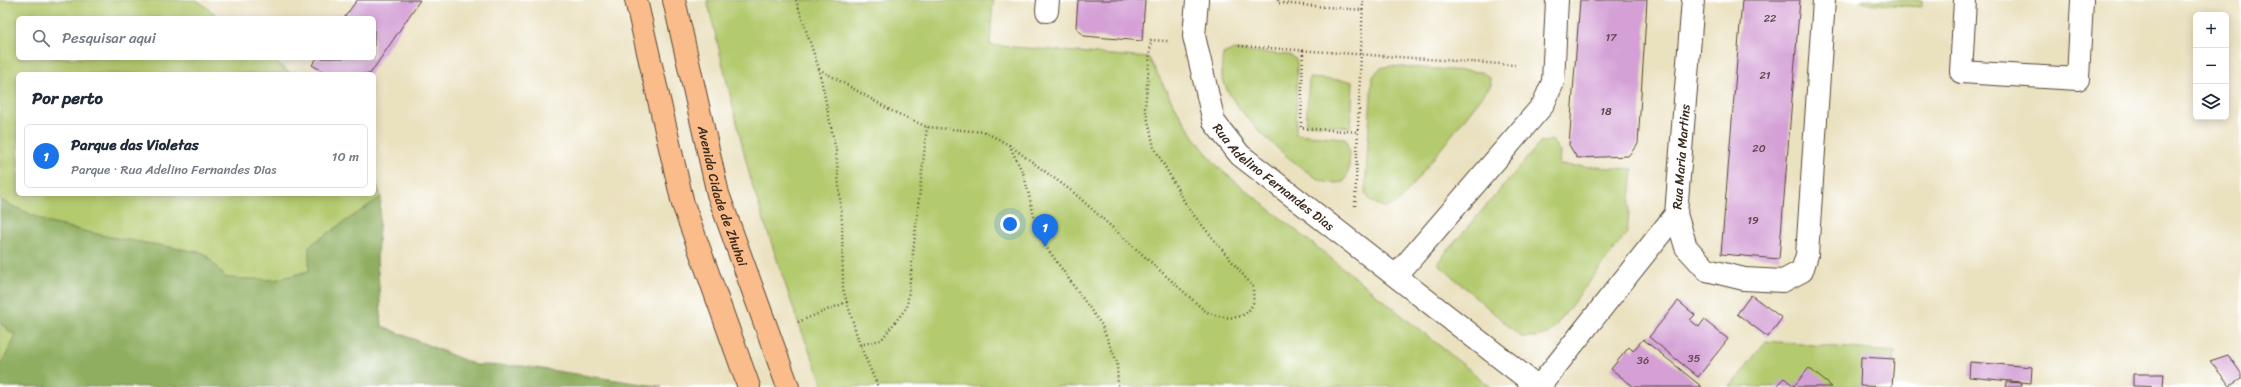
<!DOCTYPE html>
<html lang="pt">
<head>
<meta charset="utf-8">
<style>
	body { margin:0; font-family:Sriracha,sans-serif; background:#f2f2f3; color:#1f2937 }
	.controls { position:absolute; right:12px; top:12px; display:grid; overflow:hidden; border-radius:6px; box-shadow:0 2px 10px #0003 }
	.controls button { width:36px; height:36px; display:grid; place-items:center; padding:0; border:0; border-bottom:1px solid #e0e1e3; background:#fff; color:#1f2937; font:20px sans-serif }
	.you { position:absolute; left:1010px; top:224px; width:14px; height:14px; margin:-10px; border:3px solid #fff; border-radius:50%; background:#1a73e8; box-shadow:0 0 0 6px #1a73e833 }
	.badge { display:grid; place-items:center; width:26px; height:26px; border-radius:50%; background:#1a73e8; color:#fff; font-size:13px; font-weight:700 }
	.pin { position:absolute; translate:-50% -33px; filter:drop-shadow(0 1px 2px #0008) }
	.pin::after { content:''; position:absolute; top:21px; width:14px; height:12px; background:inherit; clip-path:polygon(0 0,100% 0,50% 100%) }
	.list { margin:0; padding:0; list-style:none }
	h2 { display:flex; justify-content:space-between; align-items:center; height:52px; margin:0; padding:0 16px; font-size:17px }
	h2 small { font-size:13px; font-weight:400; color:#747a83 }
	.list li { display:grid; grid-template-columns:26px 1fr auto; gap:12px; align-items:center; box-sizing:border-box; height:64px; margin:0 8px 8px; padding:0 8px; border:1px solid #e0e1e3; border-radius:6px }
	.list b { display:block; font-size:15px; white-space:nowrap }
	.list p { margin:0; font-size:13px; white-space:nowrap; color:#747a83 }
	.list em { font-size:13px; font-style:normal; color:#747a83 }
	.icon { flex:none; width:22px; height:22px; fill:none; stroke:currentColor; stroke-width:2; stroke-linecap:round; stroke-linejoin:round }
	.map { position:relative; flex:none; width:2241px; height:387px; overflow:hidden }
	.search { position:absolute; background:#fff; box-shadow:0 2px 10px #0003; left:16px; top:16px; width:360px; height:44px; display:flex; align-items:center; gap:10px; box-sizing:border-box; padding:0 14px; border-radius:6px; color:#747a83; font-size:15px }
	.panel { position:absolute; background:#fff; box-shadow:0 2px 10px #0003; left:16px; top:72px; width:360px; height:124px; border-radius:6px }
	.map>svg:first-child { display:block }
	.green { fill:#b4ca6e; stroke:#787a46 }
	.forest { fill:#8fae61; stroke:#656c40 }
	.building { fill:#d4a0d6 }
	.lines { fill:none; stroke-linecap:round; stroke-linejoin:round }
	.minor-casing { stroke:#554536; stroke-width:24 }
	.primary-casing { stroke:#554536; stroke-width:24 }
	.path { stroke:#554536; stroke-width:2.5; stroke-dasharray:1 3; stroke-linecap:butt }
	.minor { stroke:#fff; stroke-width:22 }
	.primary { stroke:#fabc8b; stroke-width:22 }
	.labels { text-anchor:middle; dominant-baseline:central; stroke-width:4; stroke-linejoin:round; paint-order:stroke }
	.number-label { font-size:11px; fill:#61484c }
	.street-label { font-size:13px; fill:#3b2a1e; stroke:#fff }
</style>
</head>
<body>
<div class="map">
<svg width="2241" height="387" viewBox="0 0 2241 387">
	<rect width="100%" height="100%" fill="#fff"/>
	<filter id="ink" filterUnits="userSpaceOnUse"><feTurbulence type="fractalNoise" baseFrequency=".025" numOctaves="2"/><feDisplacementMap in="SourceGraphic" scale="8" xChannelSelector="R" yChannelSelector="G"/><feConvolveMatrix kernelMatrix="1 2 1 2 8 2 1 2 1" color-interpolation-filters="sRGB"/></filter>
	<filter id="wash" filterUnits="userSpaceOnUse"><feTurbulence type="fractalNoise" baseFrequency=".012" numOctaves="4" result="noise"/><feDisplacementMap in="SourceGraphic" scale="16" xChannelSelector="R" yChannelSelector="G"/><feGaussianBlur stdDeviation="0.9" result="paint"/><feColorMatrix in="noise" values="0 0 0 0 0 0 0 0 0 0 0 0 0 0 0 0 0 1.4 0 .05"/><feComposite in="paint" operator="in"/></filter>
	<g filter="url(#wash)">
		<rect width="100%" height="100%" fill="#eae1bf"/>
		<path class="green" d="M0 0H197L220 18H18V58H271L291 74H18V194H374V176L381 197 347 221 309 271 275 280 226 278 204 253 110 237 49 223 0 200Z
			M707 0H993L990 45 1149 58C1172 101 1188 134 1221 170L1491 387H824L798 322 752 185Z
			M1860 0H1922V7L1863 3Z
			M1232 50 1290 55 1297 60 1296 134 1345 138C1351 151 1351 170 1344 182 1337 183 1327 184 1320 180 1291 164 1228 108 1222 76 1221 69 1222 61 1223 54Z
			M1391 66 1482 72 1490 78 1491 85 1400 201 1386 208 1372 202 1365 193 1372 78 1380 68Z
			M1309 78 1353 81 1351 127 1306 124Z
			M1552 140 1560 152 1559 165 1633 169 1627 233 1550 333 1536 337H1521L1437 263 1540 143Z
			M0 323 16 336 0 367Z
			M1766 341 1895 352 1892 387H1730Z"/>
		<path class="forest" d="M381 197 377 260 382 326 476 365 523 366 662 387H0V367L16 336 0 323V200L49 223 110 237 204 253 226 278 275 280 309 271V246Z"/>
		<g id="blocks">
			<path class="building" d="M357 0H420L370 74H328L312 65 317 58H374V18H344Z
				M1078 0H1145L1142 41 1084 36 1076 27Z
				M1580 0H1647L1638 144 1628 156 1577 158 1569 145Z
				M1742 0H1800L1779 259 1721 254Z
				M1751 295 1782 318 1768 337 1737 314Z
				M1678 301 1695 315 1690 320 1699 327 1704 320 1728 339 1698 377 1649 337Z
				M1643 339 1702 387H1634L1611 369 1629 347 1633 351Z
				M2228 355 2241 373V379L2230 386 2210 361Z
				M1861 357 1894 359 1892 387 1860 386Z
				M1970 362 2032 367 2031 383 1969 377Z
				M1809 368 1832 387H1775L1784 378 1794 386Z
				M2133 374H2164L2163 387 2133 386Z
				M2007 382 2022 383 2021 387H2006Z"/>
		</g>
	</g>
	<g filter="url(#ink)">
		<use href="#blocks" fill-opacity="0" stroke="#554536" stroke-width="1"/>
		<g class="lines">
			<defs>
				<g id="minor">
					<path id="s1" d="M1197 0 1194 36 1214 122 1240 155 1538 387"/>
					<path d="M1965 0 1961 72 2078 79 2082 0"/>
					<path d="M1047 11 1048 0"/>
					<path d="M1676 214 1686 247 1707 270 1744 279 1783 281 1802 271 1807 255 1824 0"/>
					<path d="M1396 276 1543 105 1553 82 1557 0"/>
					<path id="s2" d="M1539 387 1676 214 1693 0"/>
				</g>
				<g id="primary">
					<path d="M636 0 683 204 749 387"/>
					<path id="s3" d="M674 0 718 194 788 387"/>
				</g>
			</defs>
			<use href="#minor" class="minor-casing"/>
			<use href="#primary" class="primary-casing"/>
			<path class="path" d="M796 0 819 69 836 151 842 222 843 289 860 345 878 387
				M1278 0V3L1363 10
				M1239 46 1515 65
				M1303 50 1301 128 1359 132
				M819 69 892 111 927 127 985 132 1009 145 1024 175 1039 237 1101 324 1117 362 1118 387
				M1009 145 1073 192 1205 311C1220 318 1245 324 1253 303 1254 299 1253 292 1253 287L1188 208 1154 147 1145 108 1151 40 1168 41
				M1355 206 1363 0
				M798 322 847 302
				M860 345 881 340 907 307 927 127"/>
			<use href="#minor" class="minor"/>
			<use href="#primary" class="primary"/>
		</g>
	</g>
	<g class="labels">
		<g class="number-label">
			<text x="1770" y="18">22</text>
			<text x="1611" y="37">17</text>
			<text x="1765" y="75">21</text>
			<text x="1606" y="111">18</text>
			<text x="1759" y="148">20</text>
			<text x="1753" y="220">19</text>
			<text x="1694" y="358">35</text>
			<text x="1643" y="360">36</text>
		</g>
		<g class="street-label">
			<text stroke="none"><textPath href="#s2" startOffset="278">Rua Maria Martins</textPath></text>
			<text stroke="none"><textPath href="#s1" startOffset="206">Rua Adelino Fernandes Dias</textPath></text>
			<text stroke="none"><textPath href="#s3" startOffset="202">Avenida Cidade de Zhuhai</textPath></text>
		</g>
	</g>
</svg>
<div class="controls">
<button>+</button>
<button>−</button>
<button><svg class="icon" aria-label="layers" viewBox="0 0 24 24"><path d="M12 4l9 5-9 5-9-5zM3 14l9 5 9-5"/></svg></button>
</div>
<div class="you"></div>
<div class="pin badge" style="left:1045px;top:247px">1</div>
<div class="search"><svg class="icon" aria-label="search" viewBox="0 0 24 24"><circle cx="10" cy="10" r="6"/><path d="M15 15l6 6"/></svg>Pesquisar aqui</div>
<section class="panel">
<h2>Por perto<small></small></h2>
<ul class="list">
<li><span class="badge">1</span><div><b>Parque das Violetas</b><p>Parque · Rua Adelino Fernandes Dias</p></div><em>10 m</em></li>
</ul>
</section>
</div>
</body>
</html>
